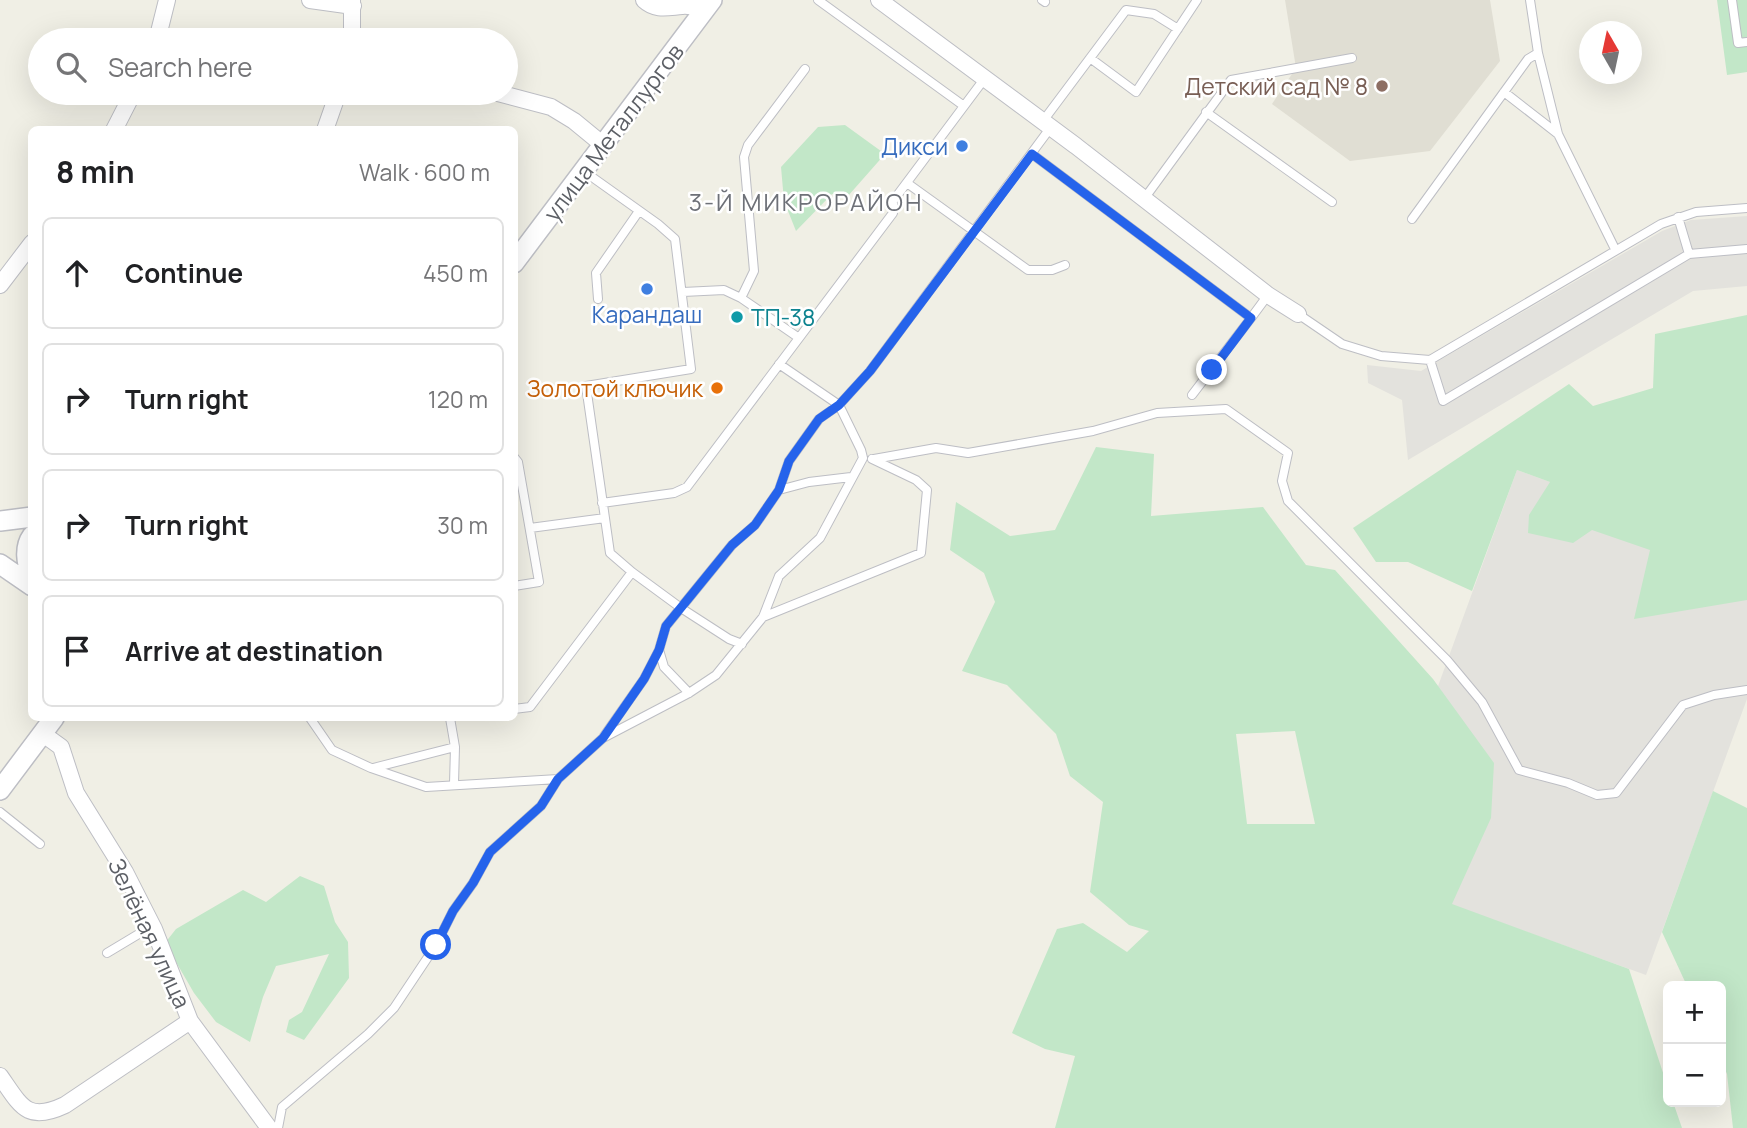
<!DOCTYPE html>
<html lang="en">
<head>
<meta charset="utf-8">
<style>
	body { margin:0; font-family:Manrope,sans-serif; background:#f2f2f2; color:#202124 }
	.controls { position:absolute; right:21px; bottom:21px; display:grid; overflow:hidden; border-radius:10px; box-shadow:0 7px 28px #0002 }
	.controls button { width:63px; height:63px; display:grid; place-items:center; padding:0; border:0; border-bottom:2px solid #e0e0e0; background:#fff; color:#202124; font:35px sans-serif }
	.compass { position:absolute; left:1579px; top:21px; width:63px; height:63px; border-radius:50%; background:#fff; box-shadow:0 7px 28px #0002; rotate:351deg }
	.stop { position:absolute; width:21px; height:21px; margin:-16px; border:5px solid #2563eb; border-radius:50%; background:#fff }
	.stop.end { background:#2563eb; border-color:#fff; box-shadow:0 2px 7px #0008 }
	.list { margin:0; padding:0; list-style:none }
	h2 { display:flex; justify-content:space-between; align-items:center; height:91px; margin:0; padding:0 28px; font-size:30px }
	h2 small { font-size:23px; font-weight:400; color:#757577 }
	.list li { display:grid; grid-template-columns:46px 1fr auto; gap:21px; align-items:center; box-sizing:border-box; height:112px; margin:0 14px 14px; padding:0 14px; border:2px solid #e0e0e0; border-radius:10px }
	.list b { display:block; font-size:26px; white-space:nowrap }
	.list em { font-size:23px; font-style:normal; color:#757577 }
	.icon { flex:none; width:38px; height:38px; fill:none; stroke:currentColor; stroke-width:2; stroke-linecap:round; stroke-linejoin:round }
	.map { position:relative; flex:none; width:1747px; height:1128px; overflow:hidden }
	.search { position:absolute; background:#fff; box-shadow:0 7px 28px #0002; left:28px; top:28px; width:490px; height:77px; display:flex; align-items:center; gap:18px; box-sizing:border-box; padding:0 24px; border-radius:38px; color:#757577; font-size:26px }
	.panel { position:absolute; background:#fff; box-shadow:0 7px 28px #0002; left:28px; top:126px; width:490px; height:595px; border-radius:10px }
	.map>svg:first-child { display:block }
	.industrial { fill:#e3e2dd }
	.education { fill:#e0ded3 }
	.green { fill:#c2e7c8; fill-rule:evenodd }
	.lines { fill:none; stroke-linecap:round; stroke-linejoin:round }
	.service-casing { stroke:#bdbec4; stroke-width:10 }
	.minor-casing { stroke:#bdbec4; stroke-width:18 }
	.tertiary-casing { stroke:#bdbec4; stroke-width:22 }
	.service { stroke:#fff; stroke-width:8 }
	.minor { stroke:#fff; stroke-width:16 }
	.tertiary { stroke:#fff; stroke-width:19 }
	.route { stroke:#2563eb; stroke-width:9 }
	.education-dot { fill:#8d6e63; stroke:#fff; stroke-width:2.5 }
	.shop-dot { fill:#3f7fe0; stroke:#fff; stroke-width:2.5 }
	.culture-dot { fill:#0f9aa8; stroke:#fff; stroke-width:2.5 }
	.food-dot { fill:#e8710a; stroke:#fff; stroke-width:2.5 }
	.labels { text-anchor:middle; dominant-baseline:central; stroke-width:5; stroke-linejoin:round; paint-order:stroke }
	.education-label { font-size:23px; fill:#785e54; stroke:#fff; text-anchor:end }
	.street-label { font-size:23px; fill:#5d6066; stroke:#fff }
	.shop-label { font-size:23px; fill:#366cbe; stroke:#fff; text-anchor:end }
	.culture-label { font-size:23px; fill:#0d838f; stroke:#fff; text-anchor:start }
	.food-label { font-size:23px; fill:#c56008; stroke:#fff; text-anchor:end }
	.neighbourhood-label { font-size:24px; letter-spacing:2px; fill:#6e7178; stroke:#fff }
</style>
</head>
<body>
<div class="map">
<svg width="1747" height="1128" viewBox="0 0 1747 1128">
	<rect width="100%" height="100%" fill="#f0efe5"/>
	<path class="industrial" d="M1747 216V286L1693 291 1408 460 1402 400 1368 383 1367 365 1421 371 1662 231 1691 220Z
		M1517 470 1747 553V699L1646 975 1369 875Z"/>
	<path class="education" d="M1285 0H1490L1500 61 1430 151 1350 161 1272 104 1296 68Z"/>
	<path class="green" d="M1717 0H1747V72L1727 75Z
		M845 125 885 154 848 196 832 194 796 231 784 201 781 167 818 127Z
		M1747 315V600L1634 619 1650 550 1592 530 1573 543 1528 533 1529 515 1550 482 1517 470 1472 591 1408 562H1376L1353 528 1569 384 1593 406 1653 388 1655 334Z
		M1096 447 1154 454 1151 516 1263 507 1306 565 1335 570 1433 679 1494 763 1491 818 1452 904 1629 969 1668 1088V1102H1673L1682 1128H1055L1075 1056 1045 1049 1012 1033 1057 929 1083 923 1127 952 1149 931 1129 925 1090 892 1103 802 1070 776 1056 734 1007 685 962 671 995 602 984 573 950 550 956 502 1010 536 1055 530ZM1295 731 1315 824H1247L1236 734Z
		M1713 791 1747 808V1128H1733L1727 1074 1721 1060V986H1687L1662 932Z
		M300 876 324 886 335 922 348 942 349 978 304 1040 286 1032 289 1020 302 1012 329 954 276 966 263 997 250 1042 216 1022 194 993 165 943 176 929 243 890 266 902Z"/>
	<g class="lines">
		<defs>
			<path id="service" d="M818 0 964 106
				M1042 0 1045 2
				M1530 0 1538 53 1558 134 1615 249
				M1732 0 1738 43 1747 42
				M1090 58 1136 92 1197 0
				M1504 92 1558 134
				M1206 112 1332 202
				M1043 121 1126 10 1154 14 1178 29
				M1032 154 1251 318 1268 295
				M585 172 658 224 675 239 691 369 586 386 610 553 632 572 681 608 729 639 742 644
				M907 183 1028 270H1052L1065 265
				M1144 199 1231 80 1352 58
				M1678 217 1689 254
				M1412 219 1528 59 1538 53
				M683 292 724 290 741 298 799 338 893 213V201L985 78
				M741 298 754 271 744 157 748 145 805 69
				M598 299 596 273 639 211
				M1298 314 1342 344 1381 356 1430 360 1661 224 1696 212 1747 208
				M1430 360 1443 401 1689 254 1747 249
				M1192 395 1251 318
				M514 457 518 462 539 582 514 586
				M874 459 936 448 968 453 1093 431 1157 413 1226 409 1288 453 1282 481 1288 501 1447 660 1482 702 1519 770 1568 783 1597 795 1616 793 1683 705 1714 695 1747 690
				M779 490 809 482 851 477
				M602 503 674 493 687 487 799 338
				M530 528 605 518
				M763 617 921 553 927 490 916 480 872 459
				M659 650 664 667 689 693
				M514 709 530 707 632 572
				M310 718 332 750 371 768 426 787 558 779
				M450 718 455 747 454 784
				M604 736 644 679 659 650 666 626 732 545 755 525 779 490 789 461 819 419 839 405 870 371 1051 127
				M373 768 455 747
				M0 812 40 844
				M107 953 142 932 154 929
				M278 1128 282 1107 368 1034 394 1008 436 945 453 911 473 883 490 852 541 806 558 779 603 738 689 693 716 675 763 617 779 576 820 538 863 458 861 450 839 405 779 364"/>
			<path id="minor" d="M310 0 353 6
				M352 0V40
				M644 0C656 11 668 7 682 6 690 5 698 8 705 9
				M879 0 1076 146 1268 295 1298 314
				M157 40 167 0
				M498 93 551 107 574 121 602 144
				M114 130 133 93
				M325 130 338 93
				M0 285 32 243
				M43 734 61 747 76 793 125 872 154 929 190 1021 269 1128
				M0 1076C21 1106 27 1123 65 1105L190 1021"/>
			<path id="tertiary" d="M514 263 712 0
				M0 521 32 517
				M32 536C24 547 26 564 32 575
				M0 564 32 586
				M0 790 54 718"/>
		</defs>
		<use href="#service" class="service-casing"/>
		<use href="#minor" class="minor-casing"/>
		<use href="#tertiary" class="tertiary-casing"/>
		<use href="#service" class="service"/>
		<use href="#minor" class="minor"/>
		<use href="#tertiary" class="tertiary"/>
	</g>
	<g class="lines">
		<path class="route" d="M436 945 453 911 473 883 490 852 541 806 558 779 603 738 644 679 659 650 666 626 732 545 755 525 779 490 789 461 819 419 839 405 870 371 1032 154 1251 318 1212 370"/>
	</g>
	<circle class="education-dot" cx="1382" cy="86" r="7"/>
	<g class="shop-dot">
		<circle cx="962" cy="146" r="7"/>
		<circle cx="647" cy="289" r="7"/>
	</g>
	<circle class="culture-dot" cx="737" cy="317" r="7"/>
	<circle class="food-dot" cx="717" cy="388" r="7"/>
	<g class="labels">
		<g class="education-label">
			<text x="1368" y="86">Детский сад № 8</text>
		</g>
		<g class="street-label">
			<text transform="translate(613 132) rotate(-53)">улица Металлургов</text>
			<text transform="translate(150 933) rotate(65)">Зелёная улица</text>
		</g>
		<g class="shop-label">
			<text x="948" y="146">Дикси</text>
			<text x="647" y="314" text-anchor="middle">Карандаш</text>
		</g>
		<g class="culture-label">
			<text x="751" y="317">ТП-38</text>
		</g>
		<g class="food-label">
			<text x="703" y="388">Золотой ключик</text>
		</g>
		<g class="neighbourhood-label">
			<text x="806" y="201">3-Й МИКРОРАЙОН</text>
		</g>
	</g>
</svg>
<div class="controls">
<button>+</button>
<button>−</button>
</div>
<svg class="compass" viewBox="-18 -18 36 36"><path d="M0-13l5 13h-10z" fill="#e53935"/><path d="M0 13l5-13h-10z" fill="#757577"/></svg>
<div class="stop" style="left:436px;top:945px"></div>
<div class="stop end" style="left:1212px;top:370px"></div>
<div class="search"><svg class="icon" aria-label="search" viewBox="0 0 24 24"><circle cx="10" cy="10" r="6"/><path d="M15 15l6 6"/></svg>Search here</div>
<section class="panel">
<h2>8 min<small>Walk · 600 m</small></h2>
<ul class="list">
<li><svg class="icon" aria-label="ahead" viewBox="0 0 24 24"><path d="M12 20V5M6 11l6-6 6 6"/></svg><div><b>Continue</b></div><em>450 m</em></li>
<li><svg class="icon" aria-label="right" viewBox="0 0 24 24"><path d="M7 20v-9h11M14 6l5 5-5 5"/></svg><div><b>Turn right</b></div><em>120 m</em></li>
<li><svg class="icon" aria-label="right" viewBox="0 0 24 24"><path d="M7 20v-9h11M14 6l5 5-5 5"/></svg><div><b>Turn right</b></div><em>30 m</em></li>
<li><svg class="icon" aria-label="arrive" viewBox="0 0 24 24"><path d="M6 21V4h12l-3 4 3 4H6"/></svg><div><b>Arrive at destination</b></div></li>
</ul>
</section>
</div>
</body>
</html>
